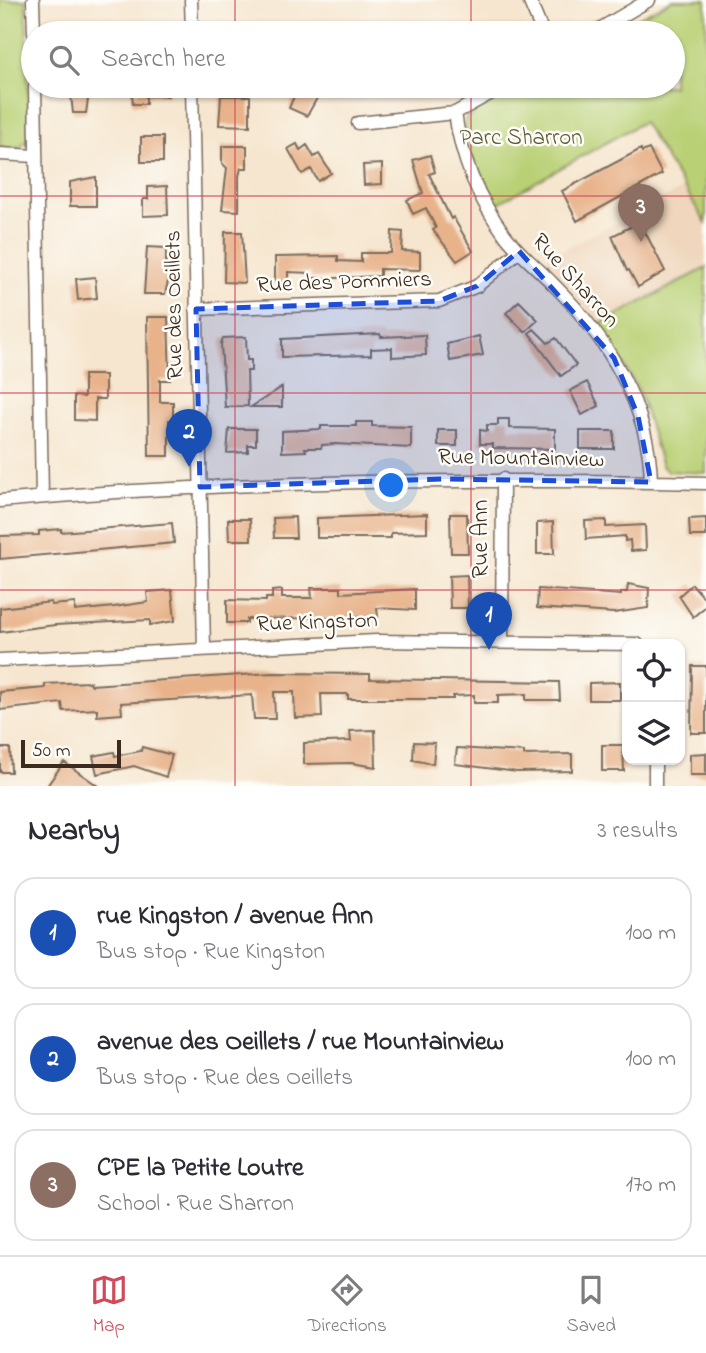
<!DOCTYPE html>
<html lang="en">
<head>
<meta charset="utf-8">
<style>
	body { margin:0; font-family:"Indie Flower",sans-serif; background:#f7f7f7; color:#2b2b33 }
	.controls { position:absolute; right:21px; bottom:21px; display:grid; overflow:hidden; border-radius:14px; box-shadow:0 2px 5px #0004 }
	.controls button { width:63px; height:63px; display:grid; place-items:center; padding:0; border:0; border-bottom:2px solid #e1e1e2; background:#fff; color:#2b2b33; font:35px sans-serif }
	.scale { position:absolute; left:21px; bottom:18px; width:100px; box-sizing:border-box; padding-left:7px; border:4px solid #3b2a1e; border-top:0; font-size:19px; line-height:24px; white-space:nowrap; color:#3b2a1e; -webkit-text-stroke:5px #fdfcf7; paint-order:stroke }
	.you { position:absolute; left:392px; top:486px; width:24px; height:24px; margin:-18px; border:5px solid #fff; border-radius:50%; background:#1a73e8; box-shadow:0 0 0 10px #1a73e833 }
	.badge { display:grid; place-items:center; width:46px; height:46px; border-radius:50%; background:#d1495b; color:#fff; font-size:23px; font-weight:700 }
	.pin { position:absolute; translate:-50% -58px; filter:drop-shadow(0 2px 4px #0008) }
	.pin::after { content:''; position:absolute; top:37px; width:24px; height:21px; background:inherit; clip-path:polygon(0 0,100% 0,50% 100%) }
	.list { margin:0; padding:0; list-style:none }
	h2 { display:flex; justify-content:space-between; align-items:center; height:91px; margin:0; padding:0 28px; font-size:30px }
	h2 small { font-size:23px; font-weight:400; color:#7c7c81 }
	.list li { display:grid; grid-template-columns:46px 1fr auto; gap:21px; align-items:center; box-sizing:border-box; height:112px; margin:0 14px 14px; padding:0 14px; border:2px solid #e1e1e2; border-radius:21px }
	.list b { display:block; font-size:26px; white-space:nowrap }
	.list p { margin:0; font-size:23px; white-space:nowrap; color:#7c7c81 }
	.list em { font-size:23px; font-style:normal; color:#7c7c81 }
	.icon { flex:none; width:38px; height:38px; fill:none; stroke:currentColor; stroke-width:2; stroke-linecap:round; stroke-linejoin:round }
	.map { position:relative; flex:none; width:706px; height:786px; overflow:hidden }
	.search { position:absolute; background:#fff; box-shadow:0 2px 5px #0004; left:21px; right:21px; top:21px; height:77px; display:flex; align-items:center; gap:18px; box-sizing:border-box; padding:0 24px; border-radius:38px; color:#7c7c81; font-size:26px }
	.sheet { height:469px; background:#fff }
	nav { display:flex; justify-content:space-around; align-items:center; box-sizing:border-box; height:98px; border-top:2px solid #e1e1e2; background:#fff; font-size:19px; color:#7c7c81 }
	nav a { display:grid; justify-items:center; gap:4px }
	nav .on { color:#d1495b }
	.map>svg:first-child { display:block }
	.built { fill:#efd6bc }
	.green { fill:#b9d074; stroke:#7a7d49; stroke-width:2 }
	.building { fill:#e8b38b }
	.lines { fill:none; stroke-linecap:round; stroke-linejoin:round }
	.minor-casing { stroke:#7c6c5c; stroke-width:15 }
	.minor { stroke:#fff; stroke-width:12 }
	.marked { fill:#1d4ed8; fill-opacity:0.2; stroke:#1d4ed8; stroke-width:5; stroke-dasharray:14 9; stroke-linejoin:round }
	.grid { fill:none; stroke:#d1495b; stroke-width:2; stroke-opacity:0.55 }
	.labels { text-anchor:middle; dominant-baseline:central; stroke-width:5; stroke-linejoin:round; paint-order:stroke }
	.park-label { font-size:23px; fill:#615c38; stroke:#fdfcf7 }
	.street-label { font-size:23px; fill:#3b2a1e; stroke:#fdfcf7 }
</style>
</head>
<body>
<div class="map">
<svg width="706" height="786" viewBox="0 0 706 786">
	<rect width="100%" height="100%" fill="#fdfcf7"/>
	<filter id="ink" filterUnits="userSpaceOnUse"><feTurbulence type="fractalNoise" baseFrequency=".0143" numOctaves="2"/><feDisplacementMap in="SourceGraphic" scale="14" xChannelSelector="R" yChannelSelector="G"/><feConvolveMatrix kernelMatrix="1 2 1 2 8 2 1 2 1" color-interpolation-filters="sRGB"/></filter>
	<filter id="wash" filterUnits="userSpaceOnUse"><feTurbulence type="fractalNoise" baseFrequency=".00686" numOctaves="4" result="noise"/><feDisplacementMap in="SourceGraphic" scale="28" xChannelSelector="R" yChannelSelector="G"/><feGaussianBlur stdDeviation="1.57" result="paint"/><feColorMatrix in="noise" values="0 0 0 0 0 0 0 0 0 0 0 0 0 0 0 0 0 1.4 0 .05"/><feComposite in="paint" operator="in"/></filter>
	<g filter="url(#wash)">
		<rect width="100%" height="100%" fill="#f6e6cf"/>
		<path class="built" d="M683 189 706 223V268L600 324 540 261Z"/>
		<path class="green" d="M0 0H26L29 139 19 148H0Z
			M672 0H706V223L643 122 493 206C484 187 461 137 466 118L521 86H673V33H609Z
			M706 268V473L667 471 662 466 639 391 600 324Z"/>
		<g id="blocks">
			<path class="building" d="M70 86H90L86 113H73Z
				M138 86H167L168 96H146V104H133L132 94 138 93Z
				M297 89 317 98 307 116 289 108Z
				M221 96H250V126L219 125Z
				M141 137H163V162H141Z
				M297 144 300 150 307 145 314 157 319 154 331 173 318 181 311 169 302 174 288 149Z
				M222 146H247V168H241L239 176V211L222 210 227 168 222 163Z
				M641 149 642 152 649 149 662 174 577 221 562 191Z
				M430 155 435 172 429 174 451 219 453 217 473 251 457 261 433 230 436 228 426 208 413 214 407 200 423 193 413 160Z
				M382 164V184L364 185 363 165Z
				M96 177V206H70V182Z
				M167 186 168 215 143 216V199H148V187Z
				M640 222 665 271 638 287 629 270 627 271 612 236Z
				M392 231 403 232 402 251 420 252V270L380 269V276L338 278H311V273L288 272V281H275V257L338 256V261L361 262V253H391Z
				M225 232H242L245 283 224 282Z
				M147 247 166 248V273H170L165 294H144Z
				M95 277 97 298 78 300 76 279Z
				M519 301 538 320 525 332 506 313Z
				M147 317H168L170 380H160V402H173V420H169V456H149Z
				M534 329 548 343 556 338 576 365 561 376 529 333Z
				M380 334 381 337 425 335 426 355 392 357V348L371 349V355L282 357V339Z
				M479 336 483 355 450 361 447 344Z
				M246 337 247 360H251V371H247L248 406 225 407 221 344 223 338Z
				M84 375H105V399H95V421L74 420V396L84 397Z
				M587 382 599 406 582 415 570 391Z
				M282 387V407H251Z
				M498 419H509V428L555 429V449L493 448V444H480V430L487 431V425H498Z
				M356 422H372V426L411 427V448L335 444 322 445 321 448H305L306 451 282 452V431L321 429V426H356Z
				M229 429H256V445H248V452L227 453Z
				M438 430H457V446H438Z
				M580 431H614V449H580Z
				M427 514V532L391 533V538H317V518Z
				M450 514H467L468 553H451Z
				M295 517 296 538H274L273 518Z
				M706 518V536H690L689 519Z
				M228 519H250L251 540H229Z
				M606 520V527L645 525 646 550 631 551 630 540 625 541V536L586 539 585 521Z
				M553 522 554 554H537V523Z
				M172 523 174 543 0 559V536L39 535V531L61 529V532Z
				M467 575 468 608H450L449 576Z
				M628 584 649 588 648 608 614 613 537 608 538 589 621 595V592H627Z
				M692 584 706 600V606L693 617 679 596Z
				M311 588H341V593L415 589V610L377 608 378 617 247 619V623H227V600L266 601V598H272V591L282 590V598H312Z
				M172 590 175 621 150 625V620L55 625 0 632V608L51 602V605L75 603V611L114 607 148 602 147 592Z
				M692 666H706V733H691Z
				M272 673 370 674V679L559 682 560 700H526V694L498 695V703H474V695L453 696V699H348V694H321L322 717 295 718 294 692H274L275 719H254L252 695 121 703 122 714 97 716V709L63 711 62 703 0 710V692L45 688V684L90 682 91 685Z
				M620 682V700H589V683Z
				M375 730 376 767 351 763 304 764V743L351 741 350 731Z
				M414 742 435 743 433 764 413 760Z
				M602 745H623L624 771H602Z
				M142 747 172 755 166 777 134 766 97 774 93 756 114 752 115 756 141 751Z
				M0 748H10L11 772H0Z
				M457 748 524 752V755L572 754V771L517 772 455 764Z
				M706 753V775H690V754Z
				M64 762 98 786H47Z"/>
		</g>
	</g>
	<g filter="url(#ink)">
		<use href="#blocks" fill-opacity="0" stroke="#7c6c5c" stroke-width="2"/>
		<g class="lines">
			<defs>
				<path id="minor" d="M33 0 34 33
					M191 0 192 33
					M529 0 543 33
					M593 33 649 0
					M35 86 42 497
					M192 86 204 649
					M455 113C461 157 478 199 505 235 519 254 538 268 554 285 606 337 650 406 651 482
					M358 123 455 113 504 86
					M0 154 36 156
					M196 309 439 301 477 286 519 251
					M0 501C235 480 470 478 706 483
					M502 641 503 479
					M0 660 376 641 637 644
					M655 786V760"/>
			</defs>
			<use href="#minor" class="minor-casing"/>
			<use href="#minor" class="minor"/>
		</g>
	</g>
	<path class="marked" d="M519 251 614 358 638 416 651 482 442 479 200 487 196 309 439 301 477 286Z"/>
	<path class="grid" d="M235 0V33M471 0V33M235 86V786M471 86V786M0 196H706M0 393H706M0 590H706"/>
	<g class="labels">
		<g class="park-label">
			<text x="521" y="138">Parc Sharron</text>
		</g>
		<g class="street-label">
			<text transform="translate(575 281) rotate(48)">Rue Sharron</text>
			<text transform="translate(344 283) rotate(-2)">Rue des Pommiers</text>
			<text transform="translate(175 305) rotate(-91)">Rue des Oeillets</text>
			<text transform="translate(521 459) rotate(1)">Rue Mountainview</text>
			<text transform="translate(481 539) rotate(-90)">Rue Ann</text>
			<text transform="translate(317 623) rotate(-2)">Rue Kingston</text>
		</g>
	</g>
</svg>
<div class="controls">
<button><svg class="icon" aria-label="locate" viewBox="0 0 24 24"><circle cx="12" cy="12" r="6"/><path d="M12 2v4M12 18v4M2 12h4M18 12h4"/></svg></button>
<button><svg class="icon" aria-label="layers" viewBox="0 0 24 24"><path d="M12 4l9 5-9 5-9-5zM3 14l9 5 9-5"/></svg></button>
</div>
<div class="scale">50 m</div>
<div class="you"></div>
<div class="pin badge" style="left:489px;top:650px;background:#1a4fb4">1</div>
<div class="pin badge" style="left:189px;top:467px;background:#1a4fb4">2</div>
<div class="pin badge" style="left:641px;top:242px;background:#8d6e63">3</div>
<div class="search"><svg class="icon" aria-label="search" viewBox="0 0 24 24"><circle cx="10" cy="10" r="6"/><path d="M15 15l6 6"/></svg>Search here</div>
</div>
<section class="sheet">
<h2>Nearby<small>3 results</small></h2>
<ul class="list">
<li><span class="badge" style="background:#1a4fb4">1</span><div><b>rue Kingston / avenue Ann</b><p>Bus stop · Rue Kingston</p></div><em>100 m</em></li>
<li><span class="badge" style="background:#1a4fb4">2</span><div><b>avenue des Oeillets / rue Mountainview</b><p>Bus stop · Rue des Oeillets</p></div><em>100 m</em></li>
<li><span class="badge" style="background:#8d6e63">3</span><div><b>CPE la Petite Loutre</b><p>School · Rue Sharron</p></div><em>170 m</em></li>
</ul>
</section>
<nav>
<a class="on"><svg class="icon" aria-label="map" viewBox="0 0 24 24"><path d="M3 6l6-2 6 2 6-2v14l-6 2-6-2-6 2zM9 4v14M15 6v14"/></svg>Map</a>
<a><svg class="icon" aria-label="directions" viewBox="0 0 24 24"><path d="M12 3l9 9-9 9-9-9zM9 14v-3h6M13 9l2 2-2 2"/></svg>Directions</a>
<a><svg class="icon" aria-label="saved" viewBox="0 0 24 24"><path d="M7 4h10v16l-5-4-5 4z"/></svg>Saved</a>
</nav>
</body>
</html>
